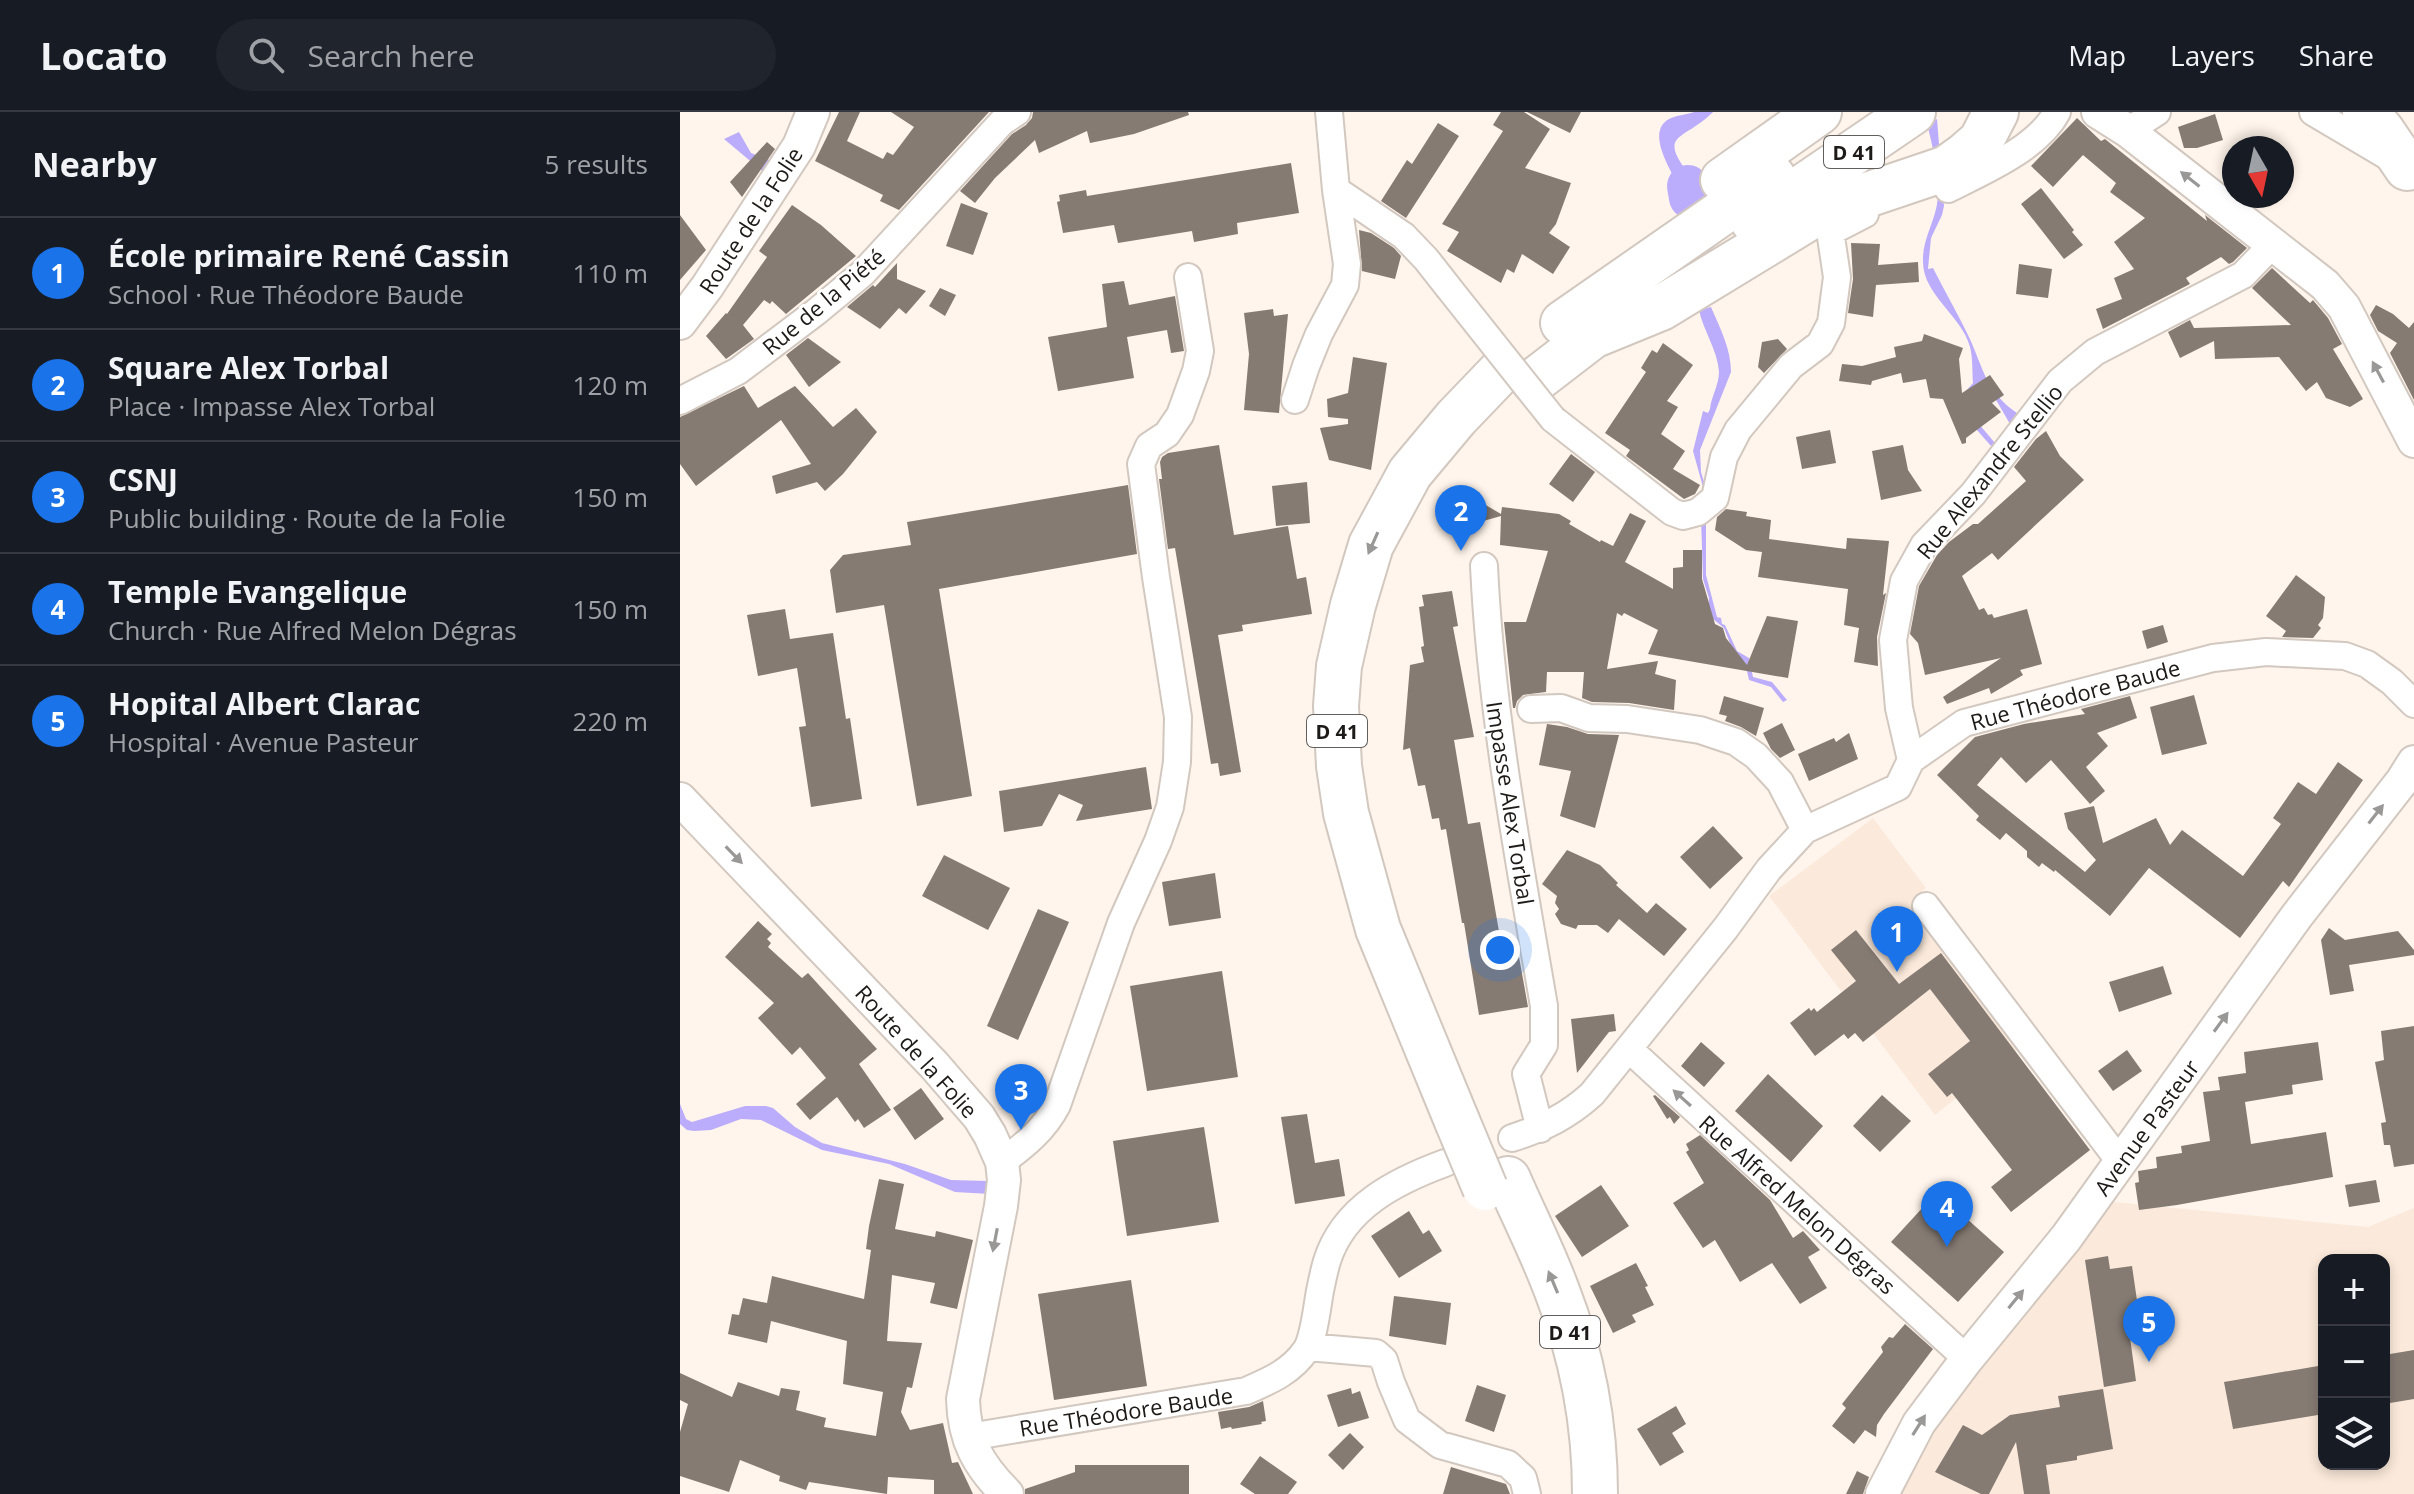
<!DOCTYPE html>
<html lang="en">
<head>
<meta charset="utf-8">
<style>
	body { margin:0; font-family:"Open Sans",sans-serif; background:#20242c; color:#f1f3f6 }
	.controls { position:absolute; right:24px; bottom:24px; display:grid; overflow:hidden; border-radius:16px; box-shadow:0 4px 12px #0003 }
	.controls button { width:72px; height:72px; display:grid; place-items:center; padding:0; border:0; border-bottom:2px solid #363941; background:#171b24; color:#f1f3f6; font:40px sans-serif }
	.compass { position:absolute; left:1542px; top:24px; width:72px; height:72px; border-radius:50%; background:#171b24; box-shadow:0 4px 12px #0003; rotate:171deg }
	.you { position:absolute; left:820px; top:838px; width:28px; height:28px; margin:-20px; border:6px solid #fff; border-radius:50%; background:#1a73e8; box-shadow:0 0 0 12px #1a73e833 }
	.badge { display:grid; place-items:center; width:52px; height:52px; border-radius:50%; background:#1a73e8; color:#fff; font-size:26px; font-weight:700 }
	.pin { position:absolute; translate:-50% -66px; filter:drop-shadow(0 2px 4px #0008) }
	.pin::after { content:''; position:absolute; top:42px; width:28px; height:24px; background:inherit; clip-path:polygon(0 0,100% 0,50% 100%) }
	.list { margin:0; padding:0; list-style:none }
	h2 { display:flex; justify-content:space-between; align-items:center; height:104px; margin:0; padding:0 32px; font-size:34px }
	h2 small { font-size:26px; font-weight:400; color:#9ea1a6 }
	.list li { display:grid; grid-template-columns:52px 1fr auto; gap:24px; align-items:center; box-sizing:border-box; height:112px; padding:0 32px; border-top:2px solid #363941 }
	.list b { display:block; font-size:30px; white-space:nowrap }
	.list p { margin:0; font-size:26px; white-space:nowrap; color:#9ea1a6 }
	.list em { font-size:26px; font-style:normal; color:#9ea1a6 }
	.icon { flex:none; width:44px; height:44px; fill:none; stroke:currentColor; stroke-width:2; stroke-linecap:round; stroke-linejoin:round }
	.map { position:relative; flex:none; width:1734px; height:1382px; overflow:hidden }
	header { display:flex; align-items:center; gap:48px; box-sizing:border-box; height:112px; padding:0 40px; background:#171b24; border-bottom:2px solid #363941 }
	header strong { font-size:38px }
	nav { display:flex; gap:44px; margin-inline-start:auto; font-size:28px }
	.search { width:560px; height:72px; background:#20242c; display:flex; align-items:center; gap:20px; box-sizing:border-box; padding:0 28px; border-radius:44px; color:#9ea1a6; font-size:30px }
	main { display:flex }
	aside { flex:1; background:#171b24 }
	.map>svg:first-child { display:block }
	.built { fill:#fbeadb; fill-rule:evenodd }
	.water { fill:#bbadfb }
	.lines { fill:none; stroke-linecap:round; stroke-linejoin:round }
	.river { stroke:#bbadfb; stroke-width:42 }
	.building { fill:#857b73 }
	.minor-casing { stroke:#d2c8bf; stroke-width:30 }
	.tertiary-casing { stroke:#d2c8bf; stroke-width:36 }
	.trunk-casing { stroke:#d2c8bf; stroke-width:48 }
	.minor { stroke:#fff; stroke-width:26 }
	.tertiary { stroke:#fff; stroke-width:32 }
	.trunk { stroke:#fff; stroke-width:44 }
	.minor-bridge-casing { stroke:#d2c8bf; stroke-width:30; stroke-linecap:butt }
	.trunk-bridge-casing { stroke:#d2c8bf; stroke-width:48; stroke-linecap:butt }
	.minor-bridge { stroke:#fff; stroke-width:26 }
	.trunk-bridge { stroke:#fff; stroke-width:44 }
	.oneway { fill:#999897 }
	.labels { text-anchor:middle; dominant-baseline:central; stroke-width:6; stroke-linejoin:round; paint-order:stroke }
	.shield { fill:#fff; stroke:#615f5d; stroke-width:2 }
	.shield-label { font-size:20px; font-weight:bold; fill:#1d1a17 }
	.street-label { font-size:22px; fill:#1d1a17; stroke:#fff }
</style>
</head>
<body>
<header>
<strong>Locato</strong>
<div class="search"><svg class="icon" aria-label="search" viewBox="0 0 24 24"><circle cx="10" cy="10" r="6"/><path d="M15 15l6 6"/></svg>Search here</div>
<nav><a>Map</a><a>Layers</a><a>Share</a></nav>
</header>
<main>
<aside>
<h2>Nearby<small>5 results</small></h2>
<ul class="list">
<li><span class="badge">1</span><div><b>École primaire René Cassin</b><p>School · Rue Théodore Baude</p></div><em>110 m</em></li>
<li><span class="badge">2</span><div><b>Square Alex Torbal</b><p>Place · Impasse Alex Torbal</p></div><em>120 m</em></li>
<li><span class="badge">3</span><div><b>CSNJ</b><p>Public building · Route de la Folie</p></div><em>150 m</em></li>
<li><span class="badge">4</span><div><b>Temple Evangelique</b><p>Church · Rue Alfred Melon Dégras</p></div><em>150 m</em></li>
<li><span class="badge">5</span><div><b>Hopital Albert Clarac</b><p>Hospital · Avenue Pasteur</p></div><em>220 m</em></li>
</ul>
</aside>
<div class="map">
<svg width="1734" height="1382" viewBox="0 0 1734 1382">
	<rect width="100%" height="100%" fill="#fff5ec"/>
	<path class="built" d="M1193 706 1246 776 1233 787 1343 933 1255 1003 1089 784Z
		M1414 1088 1688 1115 1734 1096V1382H1202ZM1644 1148H1704V1352H1644Z"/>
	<path class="water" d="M1014 0H1033C1002 31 974 19 1015 70L1000 78C994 62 964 21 989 7 996 3 1006 3 1014 0Z
		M1257 7 1264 94 1262 103 1251 126 1248 157 1253 156C1264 178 1277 200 1288 223 1304 256 1304 278 1337 301L1330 312 1308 274 1282 292 1315 331 1311 334 1274 292 1293 271C1292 260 1293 246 1290 235 1282 204 1243 183 1243 150 1242 131 1252 114 1256 97 1262 74 1253 35 1247 12Z
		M59 20 71 41 95 50 87 63 44 27Z
		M1031 195C1040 216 1051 237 1051 260L1020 338 1021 360 1028 383 1022 390 1023 375 1013 339 1023 299 1028 301 1030 297C1031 285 1039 273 1039 260 1038 239 1023 218 1019 198Z
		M1026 404V463L1037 505 1041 506 1042 512 1045 513 1057 539 1069 546 1073 565 1092 570 1107 588 1103 590 1091 575 1069 568 1065 550 1055 544 1044 516 1027 502 1029 486 1023 467 1021 405Z
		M0 992 6 1007 12 1010 65 994H86L93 996 115 1015 142 1031 225 1052 271 1068 308 1069 310 1082 275 1080 209 1052 142 1038 81 1008 61 1007 31 1018 14 1019 7 1018 0 1012Z"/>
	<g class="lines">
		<path class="river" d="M1008 74 1010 86"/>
	</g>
	<path class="building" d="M159 0H180L167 29 203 47 207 40 213 43 234 15 211 0H309L219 98 200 89 203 83 135 49Z
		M353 0H508L509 3 454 22 410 31 407 19 359 41 355 28 315 66 295 91 280 79 332 22 346 13 352 6Z
		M821 0H844L870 17 845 56 891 71 876 112 869 121 890 135 873 162 842 142 834 161 827 157 821 171 767 139 779 120 762 112 823 19 813 13Z
		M847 0H901L890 21Z
		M1535 2 1543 28 1517 36H1504L1498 15Z
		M1397 6 1421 29 1425 27 1527 109 1525 103 1567 136 1553 150 1549 152 1541 145 1506 166 1510 172 1423 217 1416 197 1442 187 1434 166 1454 157 1434 130 1465 106 1430 80 1436 71 1403 43 1373 75 1351 54Z
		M758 11 779 24 726 106 701 89 727 48 732 52Z
		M87 30 95 37 62 85 50 70Z
		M611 51 619 101 557 111 558 122 514 130 512 119 438 131 434 113 383 121 377 90 380 89 379 83 406 78 407 84Z
		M1361 76 1394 118 1392 120 1403 133 1384 147 1341 92Z
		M281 91 308 101 293 143 266 134Z
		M112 93 141 113 176 144 106 202 92 189 90 192 84 188 63 213 74 227 46 247 26 224 46 201 47 202 87 145 79 139Z
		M0 103 26 138 0 168Z
		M679 118 691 121 714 136 721 144 715 167 682 159Z
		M1171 131 1200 132 1198 153 1238 150 1239 170 1196 173 1193 205 1168 201 1173 167Z
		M217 151V167L246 179 226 202 219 196 200 217 167 195 193 173 195 175Z
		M1339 152 1372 157 1368 186 1336 182Z
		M1592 156 1630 191 1633 188 1648 206 1662 232 1653 237 1683 287 1670 295 1646 286 1637 270 1626 279 1599 245 1535 247 1534 229 1500 246 1488 220 1510 208 1514 216 1611 213 1572 176Z
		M444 169 449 193 495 184 504 239 491 241 487 218 447 225 454 266 378 279 368 225 427 215 422 172Z
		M260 176 276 183 265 204 249 194Z
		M1696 193 1713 202 1729 216 1734 210V288L1710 241 1717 231 1698 219 1690 203Z
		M593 197 594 204 608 202 599 301 564 298 569 242 564 201Z
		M1244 222 1283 236 1279 247 1282 281 1310 263 1324 283 1312 291 1321 300 1286 326V331L1282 332 1263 287 1250 286 1246 267 1223 271 1221 261 1192 269 1191 273 1159 269 1162 252 1182 254 1216 245 1214 235 1242 229Z
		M128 226 161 250 129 275 106 243Z
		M1098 227 1107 237 1084 261 1078 255 1082 230Z
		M983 231 1013 253 987 289 998 295 981 322 1005 339 993 357 1020 373 1015 382 1004 387 946 344 950 338 925 321 966 260 961 256 972 238 977 241Z
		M673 245 707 251 691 358 649 348 640 316 668 312V307L648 305 647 287 668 281Z
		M64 274 78 296 115 274 153 315 176 296 197 320 163 362 145 379 137 370 96 382 92 364 131 352 101 308 16 374 0 352V305Z
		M1150 318 1156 351 1122 357 1116 325Z
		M1366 319 1380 344 1404 368 1318 448 1312 441 1282 464 1299 498 1304 496 1308 503 1312 502 1314 506 1347 497 1362 552 1340 558 1343 563 1311 582 1309 576 1267 592 1263 585 1321 546 1245 563 1238 531 1230 522 1239 474 1257 443 1269 430 1293 412H1298L1346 369 1334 355 1356 327Z
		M539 333 554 423 608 414 617 467 626 465 632 502 562 513 563 519 538 523 561 660 540 664 538 651 531 652 495 436 488 437 479 367H482L480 350 482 345 488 341Z
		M1223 333 1228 358 1242 379 1201 388 1192 339Z
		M891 342 915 360 893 390 869 372Z
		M627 370 630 411 596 414 592 374Z
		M448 373 457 442 259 477 292 684 237 694 204 493 156 501 150 458 163 443 231 433 227 410Z
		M792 385 821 402 822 395 879 402 891 409 889 412 920 430 921 428 933 434 950 401 966 409 945 450 993 477V456L1003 455V438H1022V467L1035 512 1043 516 1046 526 1067 553 1087 504 1118 509 1108 566 968 542 978 518 944 501 942 504 937 501 927 557 978 549 975 562 996 568 994 598 949 591 912 590 902 586 904 560H867L866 580 843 583 837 589 835 596H833L824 510H846L868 439 820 433 821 404 789 413 780 408 776 398 782 389Z
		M1046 397 1067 400 1066 404 1091 408 1089 427 1166 437 1167 426 1209 429 1203 483 1206 481 1197 525 1198 554 1174 550 1179 516 1164 513 1168 477 1078 465 1082 440 1066 438 1035 418 1037 405Z
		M1616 463 1645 485 1643 506 1638 513 1641 516 1633 526 1602 525 1606 519 1586 504Z
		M772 479 778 514 773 515 794 625 774 628 788 712 800 710 821 831 836 828 848 895 799 903 784 811H782L766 717 761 718 759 706 752 707 745 673 738 674 730 636 723 638 730 553 744 550 741 535 744 534 739 495 744 494 742 483Z
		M105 497 110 527 153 521 166 607 170 606 182 687 131 695 119 615 126 614 117 556 78 564 67 503Z
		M1483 513 1488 530 1467 537 1462 519Z
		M1514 583 1527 632 1482 643 1470 595Z
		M1044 584 1084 596 1076 624 1061 615 1045 609 1047 604 1039 602Z
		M1450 584 1457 606 1417 621 1428 634 1406 655 1425 679 1410 692 1371 648 1346 671 1321 645 1297 673 1405 760 1416 748 1388 717 1384 701 1414 694 1423 731 1476 706 1490 733 1502 718 1563 764 1601 712 1593 706 1618 670 1636 682 1658 650 1683 668 1609 775 1603 769 1560 826 1469 756 1430 804 1375 758 1374 760 1362 751 1359 755 1347 745V739L1326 721 1320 728 1296 708 1299 704 1257 663 1295 625 1344 612 1405 602 1401 597Z
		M1102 611 1115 638 1100 646 1091 637 1083 621Z
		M867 612 887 615 908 622 939 623 915 716 880 704 891 659 859 653Z
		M1169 621 1178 647 1129 669 1118 642 1154 626 1156 630Z
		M466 655 472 697 396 709 403 693 379 682 362 714 324 720 319 679Z
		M1033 714 1063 746 1030 777 1000 745Z
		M887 738 920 753 938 771 936 773 967 801 976 791 1007 817 984 844 939 807 928 821 917 813H898L896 817 881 812 875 802 879 797 875 791 877 784 862 772Z
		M264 743 330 776 308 818 242 784Z
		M535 761 541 806 489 814 482 770Z
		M358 797 389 810 338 928 307 914Z
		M78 809 92 822 87 827 91 831 88 835 122 866 128 861 197 937 179 952 211 998 184 1016 178 1007 175 1010 157 985 130 1008 116 992 146 966 120 935 112 943 78 906 94 891 45 845Z
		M1649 816 1665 828 1718 819 1734 838V843L1669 853 1674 879 1650 883 1641 828Z
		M1176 818 1219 872 1261 841 1410 1038 1331 1100 1311 1075 1332 1058 1272 981 1267 985 1248 962 1290 929 1250 877 1183 930 1175 921 1168 927 1164 922 1135 944 1110 911 1129 896 1131 899 1134 896 1137 900 1176 869 1151 838Z
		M1483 854 1492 882 1439 900 1429 870Z
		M542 859 558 965 467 979 450 874Z
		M934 902 936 919 929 920 897 961 891 907Z
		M1734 914V1052L1714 1055 1710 1033H1704L1701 1011 1706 1010 1695 950 1704 948 1701 919Z
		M1021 930 1045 951 1024 975 1001 954Z
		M1638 930 1643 968 1612 973 1613 982 1565 990 1571 1032 1646 1020 1653 1065 1497 1093 1459 1098 1455 1071 1459 1070 1458 1059 1477 1056 1476 1045 1502 1041 1501 1034 1530 1029 1523 980 1540 978 1538 965 1566 961 1564 940Z
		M1447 938 1462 959 1433 979 1418 959Z
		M1088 962 1143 1014 1111 1050 1055 999Z
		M241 976 264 1007 235 1028 213 996Z
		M975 983 1000 1005 994 1012 990 1005 987 1007 973 984Z
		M1202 983 1231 1009 1200 1040 1173 1014Z
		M627 1002 635 1051 659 1047 665 1084 615 1092 601 1005Z
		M524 1015 539 1110 447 1124 433 1029Z
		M1020 1023 1090 1088 1113 1126 1123 1119 1140 1138 1128 1145 1147 1176 1120 1192 1092 1151 1060 1170 1035 1128 1023 1136 993 1091 1024 1071 1006 1040 1009 1038 1006 1032Z
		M199 1067 224 1072 215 1117 255 1125 256 1119 293 1128 277 1197 250 1191 255 1171 212 1163 207 1229 242 1231 232 1276 227 1275 221 1300 230 1318 263 1311 272 1351 278 1350 293 1382H254V1368L208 1365 207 1382 129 1370 126 1378 99 1369 100 1364 60 1348 49 1380 0 1364V1320L8 1292 0 1288V1261L52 1285 58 1270 99 1284 101 1276 120 1279 116 1298 146 1306 144 1315 196 1324 203 1280 163 1272 167 1229 91 1209 87 1231 48 1222 52 1202 59 1203 63 1186 87 1191 92 1164 184 1187 191 1138 186 1137 189 1114Z
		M1696 1068 1700 1090 1669 1095 1665 1073Z
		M921 1073 949 1114 902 1145 875 1104Z
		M1257 1080 1324 1140 1278 1190 1211 1130Z
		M729 1099 743 1122 749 1118 762 1139 719 1166 691 1124Z
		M1428 1144 1430 1157 1452 1154 1459 1202 1447 1204 1456 1269 1424 1275 1405 1148Z
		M956 1151 968 1174 965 1175 974 1193 952 1203 956 1210 933 1221 910 1174Z
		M451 1168 467 1274 374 1288 358 1182Z
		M714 1184 771 1191 766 1233 709 1224Z
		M1225 1212 1253 1237 1204 1302 1197 1313 1196 1325 1185 1318 1174 1332 1152 1314 1166 1296 1162 1292 1203 1240 1201 1235 1209 1225 1213 1226Z
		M1734 1238V1287L1704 1292V1243Z
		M1644 1253V1302L1553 1317 1544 1270Z
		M797 1273 826 1283 814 1320 785 1309Z
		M671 1276 672 1282 680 1279 689 1306 658 1315 647 1283Z
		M1423 1277 1433 1337 1397 1344V1348L1366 1353 1370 1382H1344L1336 1330 1309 1382H1301L1255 1360 1283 1313 1302 1323 1330 1303 1380 1295 1378 1284Z
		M583 1289 586 1309 581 1310 582 1312 552 1317 551 1315 541 1317 538 1300 569 1295Z
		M996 1294 1006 1312 992 1321 1004 1340 980 1354 957 1317Z
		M670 1321 684 1335 663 1358 648 1343Z
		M580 1344 617 1370 608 1382H575L560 1372Z
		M395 1353H509V1382H345V1377L395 1360Z
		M771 1355 826 1372 830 1382H763Z
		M1177 1359 1189 1365 1183 1382H1166Z"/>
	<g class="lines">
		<defs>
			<path id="minor" d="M1633 0 1709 45
				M1448 19 1477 0
				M1268 77C1304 59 1358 36 1377 0
				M656 78 724 124 746 147 768 175
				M615 288 626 254 639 222 665 173 667 152 656 78 649 0
				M0 289 58 259 136 200 183 161 322 10 337 0
				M873 307 992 400 1003 404 1018 400 1035 386 1044 345 1058 318 1111 254 1140 232 1151 211 1157 165 1151 125 1154 118 1185 102
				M804 454C811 602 839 748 864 894V933L846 962 860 1017
				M851 597 881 596 909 606 947 607 1020 618 1056 630 1076 644 1100 670 1125 718
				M1231 648 1219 596 1213 528 1224 469 1244 433 1293 382 1380 269 1415 240 1563 163 1592 133
				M1246 794 1441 1051
				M949 937 1287 1247
				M832 1026C863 1016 888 1004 912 982L1045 817 1089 757 1125 718 1218 675 1231 648 1284 611 1533 546 1586 540 1665 544 1687 552 1712 570 1734 592
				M322 1050C345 1033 364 1018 377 993L441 811 478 729 490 695 497 650 498 605 476 465 461 352 469 334 487 322 500 303 516 259 520 239 508 165
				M628 1235 696 1241 704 1248 711 1270 727 1308 760 1333 828 1352 843 1366 847 1382
				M289 1325 566 1279C589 1269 611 1260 626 1238 634 1226 637 1195 640 1179 642 1169 644 1159 647 1149 664 1095 716 1069 765 1051"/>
			<path id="tertiary" d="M1418 0 1448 19 1645 173 1664 195 1734 329
				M0 211 27 175 119 34 133 0
				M0 687 254 953 299 1005 310 1023 322 1050 324 1068 321 1094 283 1287C284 1328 298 1353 327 1382
				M1202 1382 1239 1311 1287 1247 1386 1126 1616 805 1722 669 1734 650"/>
			<path id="trunk" d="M1685 0 1702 19 1727 56
				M1043 68 1139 0
				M1073 109 1233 0
				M883 211 1093 65
				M910 225 981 196 1127 107 1172 88 1267 56 1285 43 1301 29 1316 0
				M854 269 932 209
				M777 1009 698 817 666 701 659 654 656 594 659 554 673 493 691 433 730 361 776 306 822 258
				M828 1067C844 1104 863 1141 877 1179 902 1243 915 1313 915 1382"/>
		</defs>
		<use href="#minor" class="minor-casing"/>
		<use href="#tertiary" class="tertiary-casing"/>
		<use href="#trunk" class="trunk-casing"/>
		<use href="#minor" class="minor"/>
		<use href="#tertiary" class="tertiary"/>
		<use href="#trunk" class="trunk"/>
		<defs>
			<path id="minor-bridge" d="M768 175 873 307"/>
			<path id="trunk-bridge" d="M777 1009 805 1076"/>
		</defs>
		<use href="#minor-bridge" class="minor-bridge-casing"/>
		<use href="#trunk-bridge" class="trunk-bridge-casing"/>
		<use href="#minor-bridge" class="minor-bridge"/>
		<use href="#trunk-bridge" class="trunk-bridge"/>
	</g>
	<defs><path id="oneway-solid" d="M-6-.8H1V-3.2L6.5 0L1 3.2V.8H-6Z" transform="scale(2)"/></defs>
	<g class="oneway">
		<use href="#oneway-solid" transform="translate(1510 67) rotate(-142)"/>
		<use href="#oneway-solid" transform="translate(1698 260) rotate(-118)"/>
		<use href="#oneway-solid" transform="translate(693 431) rotate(114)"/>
		<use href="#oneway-solid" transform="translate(1696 702) rotate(-52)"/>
		<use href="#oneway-solid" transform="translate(54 743) rotate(46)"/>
		<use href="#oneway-solid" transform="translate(1541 910) rotate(-54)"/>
		<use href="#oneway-solid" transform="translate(1002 986) rotate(-138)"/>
		<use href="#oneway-solid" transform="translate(315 1128) rotate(101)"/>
		<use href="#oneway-solid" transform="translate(873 1170) rotate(-113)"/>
		<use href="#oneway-solid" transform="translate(1336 1187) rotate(-51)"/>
		<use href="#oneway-solid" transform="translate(1239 1313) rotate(-58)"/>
	</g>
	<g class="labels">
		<g class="shield">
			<rect x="1144" y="24" width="60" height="32" rx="6"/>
			<rect x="627" y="603" width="60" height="32" rx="6"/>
			<rect x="860" y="1204" width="60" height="32" rx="6"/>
		</g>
		<g class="shield-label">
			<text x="1174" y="40">D 41</text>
			<text x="657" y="619">D 41</text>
			<text x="890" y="1220">D 41</text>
		</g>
		<g class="street-label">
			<text transform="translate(70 108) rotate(-57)">Route de la Folie</text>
			<text transform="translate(143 189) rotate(-40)">Rue de la Piété</text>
			<text transform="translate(1309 359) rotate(-51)">Rue Alexandre Stellio</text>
			<text transform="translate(1395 582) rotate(-15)">Rue Théodore Baude</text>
			<text transform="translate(831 691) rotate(81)">Impasse Alex Torbal</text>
			<text transform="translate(237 939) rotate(48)">Route de la Folie</text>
			<text transform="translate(1466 1015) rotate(-54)">Avenue Pasteur</text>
			<text transform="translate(1118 1092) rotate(42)">Rue Alfred Melon Dégras</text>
			<text transform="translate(446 1299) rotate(-9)">Rue Théodore Baude</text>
		</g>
	</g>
</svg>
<div class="controls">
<button>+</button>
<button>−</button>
<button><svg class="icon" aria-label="layers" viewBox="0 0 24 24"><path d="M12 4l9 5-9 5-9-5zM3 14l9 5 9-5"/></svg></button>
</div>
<svg class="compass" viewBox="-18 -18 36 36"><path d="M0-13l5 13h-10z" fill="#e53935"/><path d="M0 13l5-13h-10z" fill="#9ea1a6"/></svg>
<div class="you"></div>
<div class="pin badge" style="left:1217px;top:860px">1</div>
<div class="pin badge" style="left:781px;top:439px">2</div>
<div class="pin badge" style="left:341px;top:1018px">3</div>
<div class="pin badge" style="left:1267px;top:1135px">4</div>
<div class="pin badge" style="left:1469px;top:1250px">5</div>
</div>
</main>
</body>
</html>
